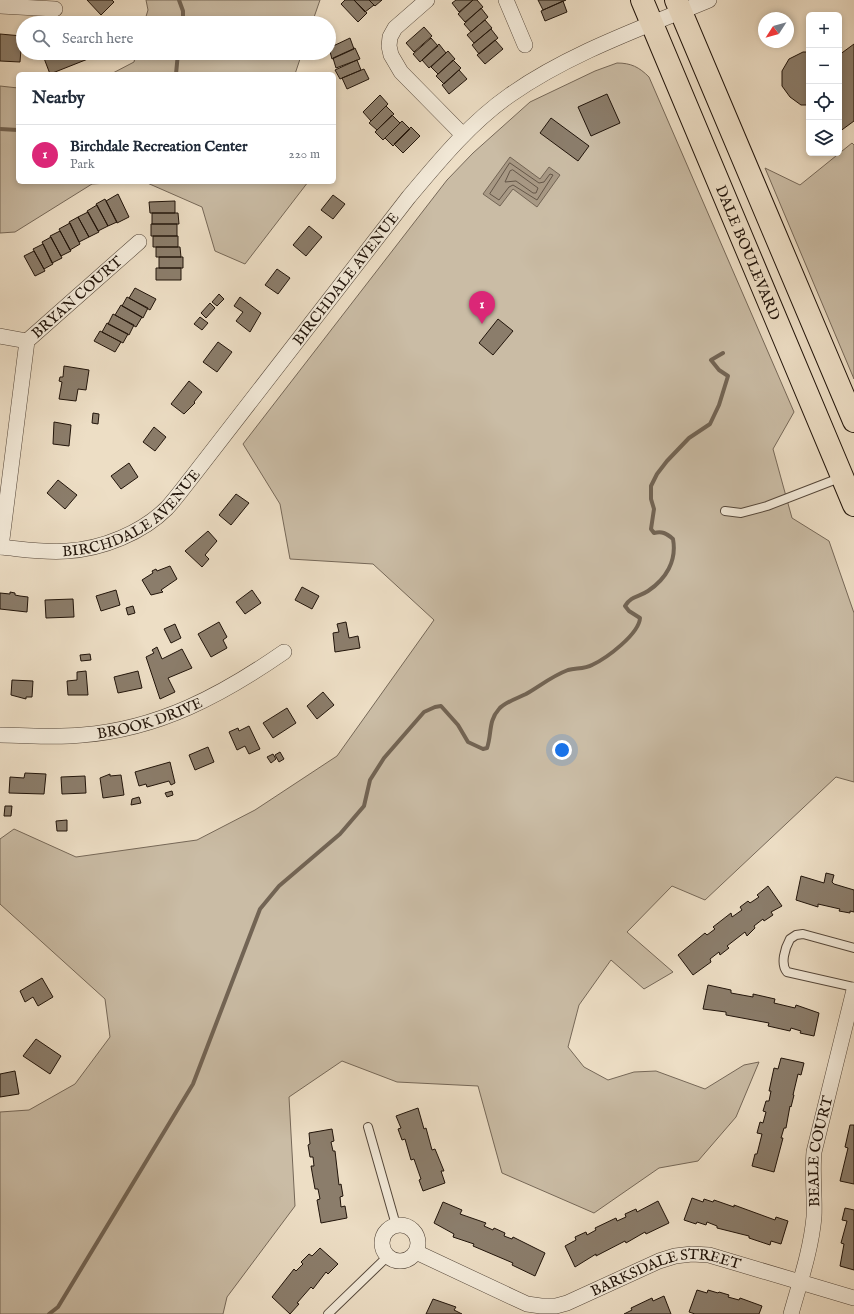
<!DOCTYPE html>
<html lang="en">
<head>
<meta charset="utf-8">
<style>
	body { margin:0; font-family:"IM FELL English",serif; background:#f6f6f7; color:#1f2937 }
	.controls { position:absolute; right:12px; top:12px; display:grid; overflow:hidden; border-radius:6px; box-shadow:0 2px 6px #0003 }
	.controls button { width:36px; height:36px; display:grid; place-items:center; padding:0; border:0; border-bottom:1px solid #e0e1e3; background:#fff; color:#1f2937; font:20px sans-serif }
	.compass { position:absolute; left:758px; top:12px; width:36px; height:36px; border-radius:50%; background:#fff; box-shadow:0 2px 6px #0003; rotate:234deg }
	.you { position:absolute; left:562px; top:750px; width:14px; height:14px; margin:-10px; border:3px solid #fff; border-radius:50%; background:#1a73e8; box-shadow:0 0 0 6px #1a73e833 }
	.badge { display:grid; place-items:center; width:26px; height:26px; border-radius:50%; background:#db2777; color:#fff; font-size:13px; font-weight:700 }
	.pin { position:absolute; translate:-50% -33px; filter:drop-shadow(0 1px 2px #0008) }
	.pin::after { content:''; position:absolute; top:21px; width:14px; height:12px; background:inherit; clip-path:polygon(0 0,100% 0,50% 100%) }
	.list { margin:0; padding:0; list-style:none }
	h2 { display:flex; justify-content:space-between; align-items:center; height:52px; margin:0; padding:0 16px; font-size:17px }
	h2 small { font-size:13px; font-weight:400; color:#747a83 }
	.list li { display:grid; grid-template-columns:26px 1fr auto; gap:12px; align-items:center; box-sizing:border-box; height:60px; padding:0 16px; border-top:1px solid #e0e1e3 }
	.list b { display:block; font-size:15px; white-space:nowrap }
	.list p { margin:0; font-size:13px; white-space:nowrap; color:#747a83 }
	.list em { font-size:13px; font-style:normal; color:#747a83 }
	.icon { flex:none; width:22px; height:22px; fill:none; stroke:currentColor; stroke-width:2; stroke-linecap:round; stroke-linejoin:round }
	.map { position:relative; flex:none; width:854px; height:1314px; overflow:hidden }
	.search { position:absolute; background:#fff; box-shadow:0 2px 6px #0003; left:16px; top:16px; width:320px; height:44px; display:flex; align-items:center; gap:10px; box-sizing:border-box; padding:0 14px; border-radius:22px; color:#747a83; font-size:15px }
	.panel { position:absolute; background:#fff; box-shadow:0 2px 6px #0003; left:16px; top:72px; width:320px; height:112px; border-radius:6px }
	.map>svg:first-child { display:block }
	.green { fill:#cabca5; stroke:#766858 }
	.water { fill:#a89985; stroke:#726454 }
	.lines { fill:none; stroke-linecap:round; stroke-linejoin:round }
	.shore { stroke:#645648; stroke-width:1 }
	.stream { stroke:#726454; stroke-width:4 }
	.building { fill:#8b7d6b; stroke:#21140a }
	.service-casing { stroke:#544639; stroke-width:10 }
	.minor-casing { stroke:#544639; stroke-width:16 }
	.primary-casing { stroke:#21140a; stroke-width:24 }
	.service { stroke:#f3ead9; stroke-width:8 }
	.minor { stroke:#f3ead9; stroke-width:15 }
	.primary { stroke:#eddec5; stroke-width:22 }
	.labels { text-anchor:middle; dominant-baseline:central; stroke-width:3; stroke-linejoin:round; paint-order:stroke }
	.street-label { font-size:15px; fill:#21140a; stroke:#f3ead9 }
</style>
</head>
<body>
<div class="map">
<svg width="854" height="1314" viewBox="0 0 854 1314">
	<rect width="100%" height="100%" fill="#eddec5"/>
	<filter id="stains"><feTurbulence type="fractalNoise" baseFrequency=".005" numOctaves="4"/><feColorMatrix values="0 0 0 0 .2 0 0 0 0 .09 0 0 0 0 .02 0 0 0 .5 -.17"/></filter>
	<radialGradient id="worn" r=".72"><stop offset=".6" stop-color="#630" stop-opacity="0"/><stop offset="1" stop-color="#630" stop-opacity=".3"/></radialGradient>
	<path class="green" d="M146 0H320L312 23H144L148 10Z
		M136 53H302L295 74H111L134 62Z
		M617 63C631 63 639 67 649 77L794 412 773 449 792 518 829 541 854 613V782L836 777 705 900 672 886 627 932 673 972 644 989 611 960 579 1005 568 1047 584 1067 608 1080 634 1072 656 1071 705 1089 744 1065 759 1062 736 1117 698 1161 659 1168 594 1213 502 1173 478 1086 397 1082 342 1061 289 1097 295 1206 227 1297 223 1314H0V1112L29 1110 75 1084 110 1037 105 999 0 904V839L14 829 76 857 197 840 255 810 337 756 434 620 373 564 290 559 280 504 243 444 447 180 473 153 530 102 595 71Z
		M0 86 18 88V182H124L92 184 15 232 0 233Z
		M852 143 854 145V379L765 168 800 185Z
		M145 182H308L245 264 215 251 202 207Z"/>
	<path class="water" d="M510 157 540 179 549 167 560 175 537 207 513 189 500 206 483 194Z"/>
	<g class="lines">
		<path class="shore" d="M510 163 539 183 544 182 550 174 553 175 537 200 513 185 509 187 499 200 490 194Z
			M513 170 538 188 536 193H533L516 181 505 182 510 171Z"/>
		<path class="stream" d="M179 0 183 11V23
			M176 74 178 53
			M0 129 18 130
			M49 1314 58 1307 193 1084 260 909 279 886 340 834 364 806 370 780 384 758 424 712 435 707 441 706 458 725 468 742 483 749 487 748C492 734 488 721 499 709 505 702 518 698 526 694 540 686 552 676 568 670 576 668 585 669 592 665 607 658 639 634 640 618L629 611 625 606C631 596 639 597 648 591 666 579 677 561 673 539 666 533 662 531 654 533L651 529 654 509 651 499V486L657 474 667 461 689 438 710 424 719 405 728 376 719 370 711 360 723 353"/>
	</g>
	<path class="building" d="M87 0H112L114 2 101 15Z
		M345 0H354L367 13 358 22 341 4Z
		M354 0H369L374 5 365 12Z
		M369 0H382L375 6Z
		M456 0H473L459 12 452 3Z
		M473 0H477L483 7 465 22 458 14Z
		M538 0H566L543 10Z
		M563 1 567 12 545 21 541 11Z
		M481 8 488 17 471 32 464 24Z
		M485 20 492 28 474 43 467 35Z
		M424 27 432 36 414 52 406 43Z
		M491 29 498 38 479 54 472 45Z
		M0 34 22 36 20 62 0 61Z
		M350 38 354 49 332 59 329 48Z
		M431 38 438 46 420 62 413 54Z
		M495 40 503 49 485 64 477 55Z
		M439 44 446 53 429 68 422 60Z
		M854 44V121L839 132V55Z
		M355 48 360 59 336 68 333 58Z
		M448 51 455 59 438 74 431 67Z
		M803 52H809V105H801L790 97 782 86V71L789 59Z
		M42 53H103L50 74Z
		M357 60 361 70 340 79 335 70Z
		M453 60 461 68 444 84 436 76Z
		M364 69 369 79 347 89 342 78Z
		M459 70 467 79 449 94 442 85Z
		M607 94 620 123 591 136 578 107Z
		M380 95 388 104 371 121 363 112Z
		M386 106 394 114 377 130 369 123Z
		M392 115 400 123 383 140 375 132Z
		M551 118 589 146 578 161 540 133Z
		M402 121 410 129 393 146 385 138Z
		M411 127 420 136 403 153 394 144Z
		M118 194 129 217 117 223 106 201Z
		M333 195 345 204 333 219 321 210Z
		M105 199 117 222 108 226 96 204Z
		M175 201V213H150L149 202Z
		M97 205 108 226 98 231 87 211Z
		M88 212 99 232 89 237 78 217Z
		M152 213H178L179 224H152Z
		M78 217 89 237 79 242 69 222Z
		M70 223 80 244 70 250 59 229Z
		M151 224H177V236H151Z
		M309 226 322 237 306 256 293 245Z
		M60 231 71 251 61 256 50 236Z
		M153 236H178V247H153Z
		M51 237 62 258 52 263 42 242Z
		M43 244 53 264 44 269 33 249Z
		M156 247H180L181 257H156Z
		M34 251 45 271 35 276 24 256Z
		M159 257H183V268H159Z
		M156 268H181V280H156Z
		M277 269 290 278 278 294 265 285Z
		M135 288 156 299 150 310 129 298Z
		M219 294 224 299 217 306 212 302Z
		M127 297 148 308 143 318 122 306Z
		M240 297 261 313 250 332 236 321 243 312 234 306Z
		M210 303 215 308 206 318 201 313Z
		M121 305 142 317 136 327 115 315Z
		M113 314 134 325 129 335 108 324Z
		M200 317 208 323 202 330 194 324Z
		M498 319 513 331 493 355 479 343Z
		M107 323 128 334 123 343 102 332Z
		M100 331 121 342 115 352 94 341Z
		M218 342 232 352 217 372 203 362Z
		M64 366 89 370 86 390 78 389 76 401 59 399 62 382 59 381 60 377H63Z
		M189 381 202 392 194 402 195 403 184 414 171 404Z
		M93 413 99 414 98 424 92 423Z
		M54 422 71 425 69 446 53 444Z
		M154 427 166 437 155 451 143 442Z
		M129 463 138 477 121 489 111 476Z
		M58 480 77 495 65 509 47 493Z
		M236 494 249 503 231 525 219 515Z
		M208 531 217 541 205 555 209 559 202 567 185 551Z
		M170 566 177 579 161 590 163 592 151 595 142 580 153 573 152 571 156 569 157 571Z
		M302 587 319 596 312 609 295 600Z
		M116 590 120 605 101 611 96 596Z
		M252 590 261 603 245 614 236 602Z
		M10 592 15 593V595L20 596 28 597 27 612 0 609V593L10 594Z
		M73 599 74 617 46 618 45 600Z
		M133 606 135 613 128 615 126 608Z
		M219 622 227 637 223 640 227 648 211 657 198 634Z
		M346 622 349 638 358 636 360 648 335 652 333 633 339 632 337 624Z
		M175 624 181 638 171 643 164 629Z
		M157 647 162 659 182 649 192 668 168 678 175 692 160 699 146 657 154 653 152 650Z
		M90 654 91 660 81 661 80 655Z
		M86 671 88 695H68L67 681 77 680V672Z
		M138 671 142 688 118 693 114 677Z
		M12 680 33 681 32 697H26V699L11 695Z
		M323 692 334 705 317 719 307 706Z
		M287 708 296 723 273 738 263 723Z
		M249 726 260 749 249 754 245 746 237 750 229 732 238 728 239 731Z
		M208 747 214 762 195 770 189 755Z
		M280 752 284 759 279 762 275 755Z
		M273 754 276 759 271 763 267 757Z
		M170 762 175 783 171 785 169 781 147 787 146 784 139 786 135 772Z
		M25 773 46 774 44 794 9 793 10 777 24 778Z
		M110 774V776L121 775 124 795 103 798 100 778Z
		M85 776 86 793 62 794 61 777Z
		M172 791 173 795 167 797 165 793Z
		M139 797 141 803 131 805 132 799Z
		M5 806H12L11 816H4Z
		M67 820V831H57L56 821Z
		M826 873 834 875 832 882 834 884 854 890V912L850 911V913L839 911 840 909 818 904V907L796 900 801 876 824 883Z
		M768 886 782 906 771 912 773 915 764 921 763 919 754 926 755 928 747 936 745 932 727 946 729 948 720 955 719 952 710 959 711 962 693 975 678 955 705 933 707 935 715 929 713 927 731 913 732 917 742 910 740 907 748 901 750 903 759 897 757 895Z
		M42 978 53 997 38 1006 33 997 25 1002 20 991Z
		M708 985 731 990V993L753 997V994L775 999 774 1003 795 1008 796 1005 819 1013 814 1036 800 1033 801 1031 791 1028 790 1031 768 1026 769 1023 726 1015V1012L703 1009Z
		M36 1039 61 1056 50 1074 23 1056Z
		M781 1058 804 1063 801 1075 798 1074 793 1095H794L791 1107 790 1106 786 1128H784L781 1138H783L774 1172 752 1166 755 1154H757L762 1134 757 1133 760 1122 763 1123 766 1112 763 1111 766 1101H769L771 1091H769L774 1068 778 1069Z
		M15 1071 19 1094 0 1097V1074Z
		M418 1108 424 1129 426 1128 432 1150 435 1149 444 1171H441L445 1183 423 1191 419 1180 421 1179 414 1159 411 1160 405 1139 402 1140 398 1129 401 1128 396 1116Z
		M850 1125H854V1184L840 1181 848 1148 845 1147Z
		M332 1129 334 1141 331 1142 333 1151H335L339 1185 341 1184 343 1196 340 1197 341 1207 345 1206 347 1218 321 1223 317 1200 320 1199 318 1189H315L311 1166H314L313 1157H310L308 1145 310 1144 309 1133Z
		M692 1198 703 1202 704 1199 713 1202 714 1200 734 1207V1205L775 1220 776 1217 788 1221 781 1244 771 1241 770 1245 749 1238V1236L717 1228V1226L707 1222 706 1225 697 1222 696 1224 684 1220Z
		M658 1201 669 1223 646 1234 645 1232 626 1243 625 1241 596 1256V1254L575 1267 565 1246 576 1240 575 1237 586 1232 587 1235 596 1230 595 1228 616 1218 617 1221 626 1217 625 1214 636 1209 637 1212Z
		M443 1202 462 1210 460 1214 486 1223 484 1226 493 1230 494 1228 505 1233 504 1236 512 1239 513 1237 545 1253 535 1276 512 1265 513 1263 473 1246 474 1244 453 1237 454 1234 434 1223Z
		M845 1208 854 1210V1270L840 1266 844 1244 841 1243 847 1221 842 1220Z
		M320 1248 338 1264 328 1274 326 1272 313 1289 311 1287 297 1303 299 1304 290 1314 272 1297 294 1269 296 1271 303 1264 301 1262 309 1254 312 1256Z
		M697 1290 707 1293 708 1290 718 1293 719 1292 729 1295 728 1297 739 1300 740 1298 762 1306 759 1314H695L689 1312Z
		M664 1296 671 1314H624L632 1310 631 1308 652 1298 653 1301Z
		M433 1299 456 1307 454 1310 462 1314H426Z"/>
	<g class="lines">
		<defs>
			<path id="service" d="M725 511 741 513 767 506 842 477
				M854 948 803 934 796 935 790 939C785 948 780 964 787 972L854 987
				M368 1127 396 1225
				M328 1314 387 1257"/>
			<g id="minor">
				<path d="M427 0 395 28 390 37 389 46 391 55 401 72 463 135"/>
				<path d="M506 0 525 45"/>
				<path d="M0 6 55 9"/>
				<path d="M0 336 27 341"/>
				<path id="s1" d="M0 547C22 549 45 553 67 551 102 549 142 533 167 508 176 498 184 487 192 477L408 198C439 161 470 123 510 95 570 53 642 28 709 0"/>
				<path id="s2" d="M1 547 27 341 139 242"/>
				<path id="s3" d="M0 735C27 735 54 738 82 735 159 729 222 695 284 652"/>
				<circle cx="400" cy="1243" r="18"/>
				<path id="s4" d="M416 1252 514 1298 527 1304 541 1306H556L567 1303 659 1261 675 1256 692 1254 709 1255 854 1298"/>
				<path id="s5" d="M791 1314C800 1282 811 1250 814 1217 815 1196 812 1174 814 1152L854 990"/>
			</g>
			<g id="primary">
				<path id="s6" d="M642 0 854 505"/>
				<path d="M676 0 854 421"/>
			</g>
		</defs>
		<use href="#service" class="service-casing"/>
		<use href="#minor" class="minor-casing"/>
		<use href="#primary" class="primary-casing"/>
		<use href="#service" class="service"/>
		<use href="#minor" class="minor"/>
		<use href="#primary" class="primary"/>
	</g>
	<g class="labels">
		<g class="street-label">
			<text stroke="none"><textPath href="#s6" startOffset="274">DALE BOULEVARD</textPath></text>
			<text stroke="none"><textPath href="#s1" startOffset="469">BIRCHDALE AVENUE</textPath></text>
			<text stroke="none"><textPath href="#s2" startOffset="274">BRYAN COURT</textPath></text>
			<text stroke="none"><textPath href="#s1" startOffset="144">BIRCHDALE AVENUE</textPath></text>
			<text stroke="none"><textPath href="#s3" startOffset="152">BROOK DRIVE</textPath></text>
			<text stroke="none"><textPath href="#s5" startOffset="166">BEALE COURT</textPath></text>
			<text stroke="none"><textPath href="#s4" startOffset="269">BARKSDALE STREET</textPath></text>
		</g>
	</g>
	<rect width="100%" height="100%" filter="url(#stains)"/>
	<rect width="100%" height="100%" fill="url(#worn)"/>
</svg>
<div class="controls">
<button>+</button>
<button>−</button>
<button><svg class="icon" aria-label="locate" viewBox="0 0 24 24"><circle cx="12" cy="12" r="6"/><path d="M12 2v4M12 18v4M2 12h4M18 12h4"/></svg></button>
<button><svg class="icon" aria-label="layers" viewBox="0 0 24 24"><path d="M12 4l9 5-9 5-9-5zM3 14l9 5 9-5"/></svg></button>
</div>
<svg class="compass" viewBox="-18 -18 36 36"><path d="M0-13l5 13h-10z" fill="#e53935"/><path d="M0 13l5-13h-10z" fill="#747a83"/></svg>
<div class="you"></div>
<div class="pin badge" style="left:482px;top:324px">1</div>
<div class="search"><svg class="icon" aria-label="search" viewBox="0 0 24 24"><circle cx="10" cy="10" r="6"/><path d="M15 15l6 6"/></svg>Search here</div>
<section class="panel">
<h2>Nearby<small></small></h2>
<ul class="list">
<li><span class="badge">1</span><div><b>Birchdale Recreation Center</b><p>Park</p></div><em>220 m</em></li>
</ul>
</section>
</div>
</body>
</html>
